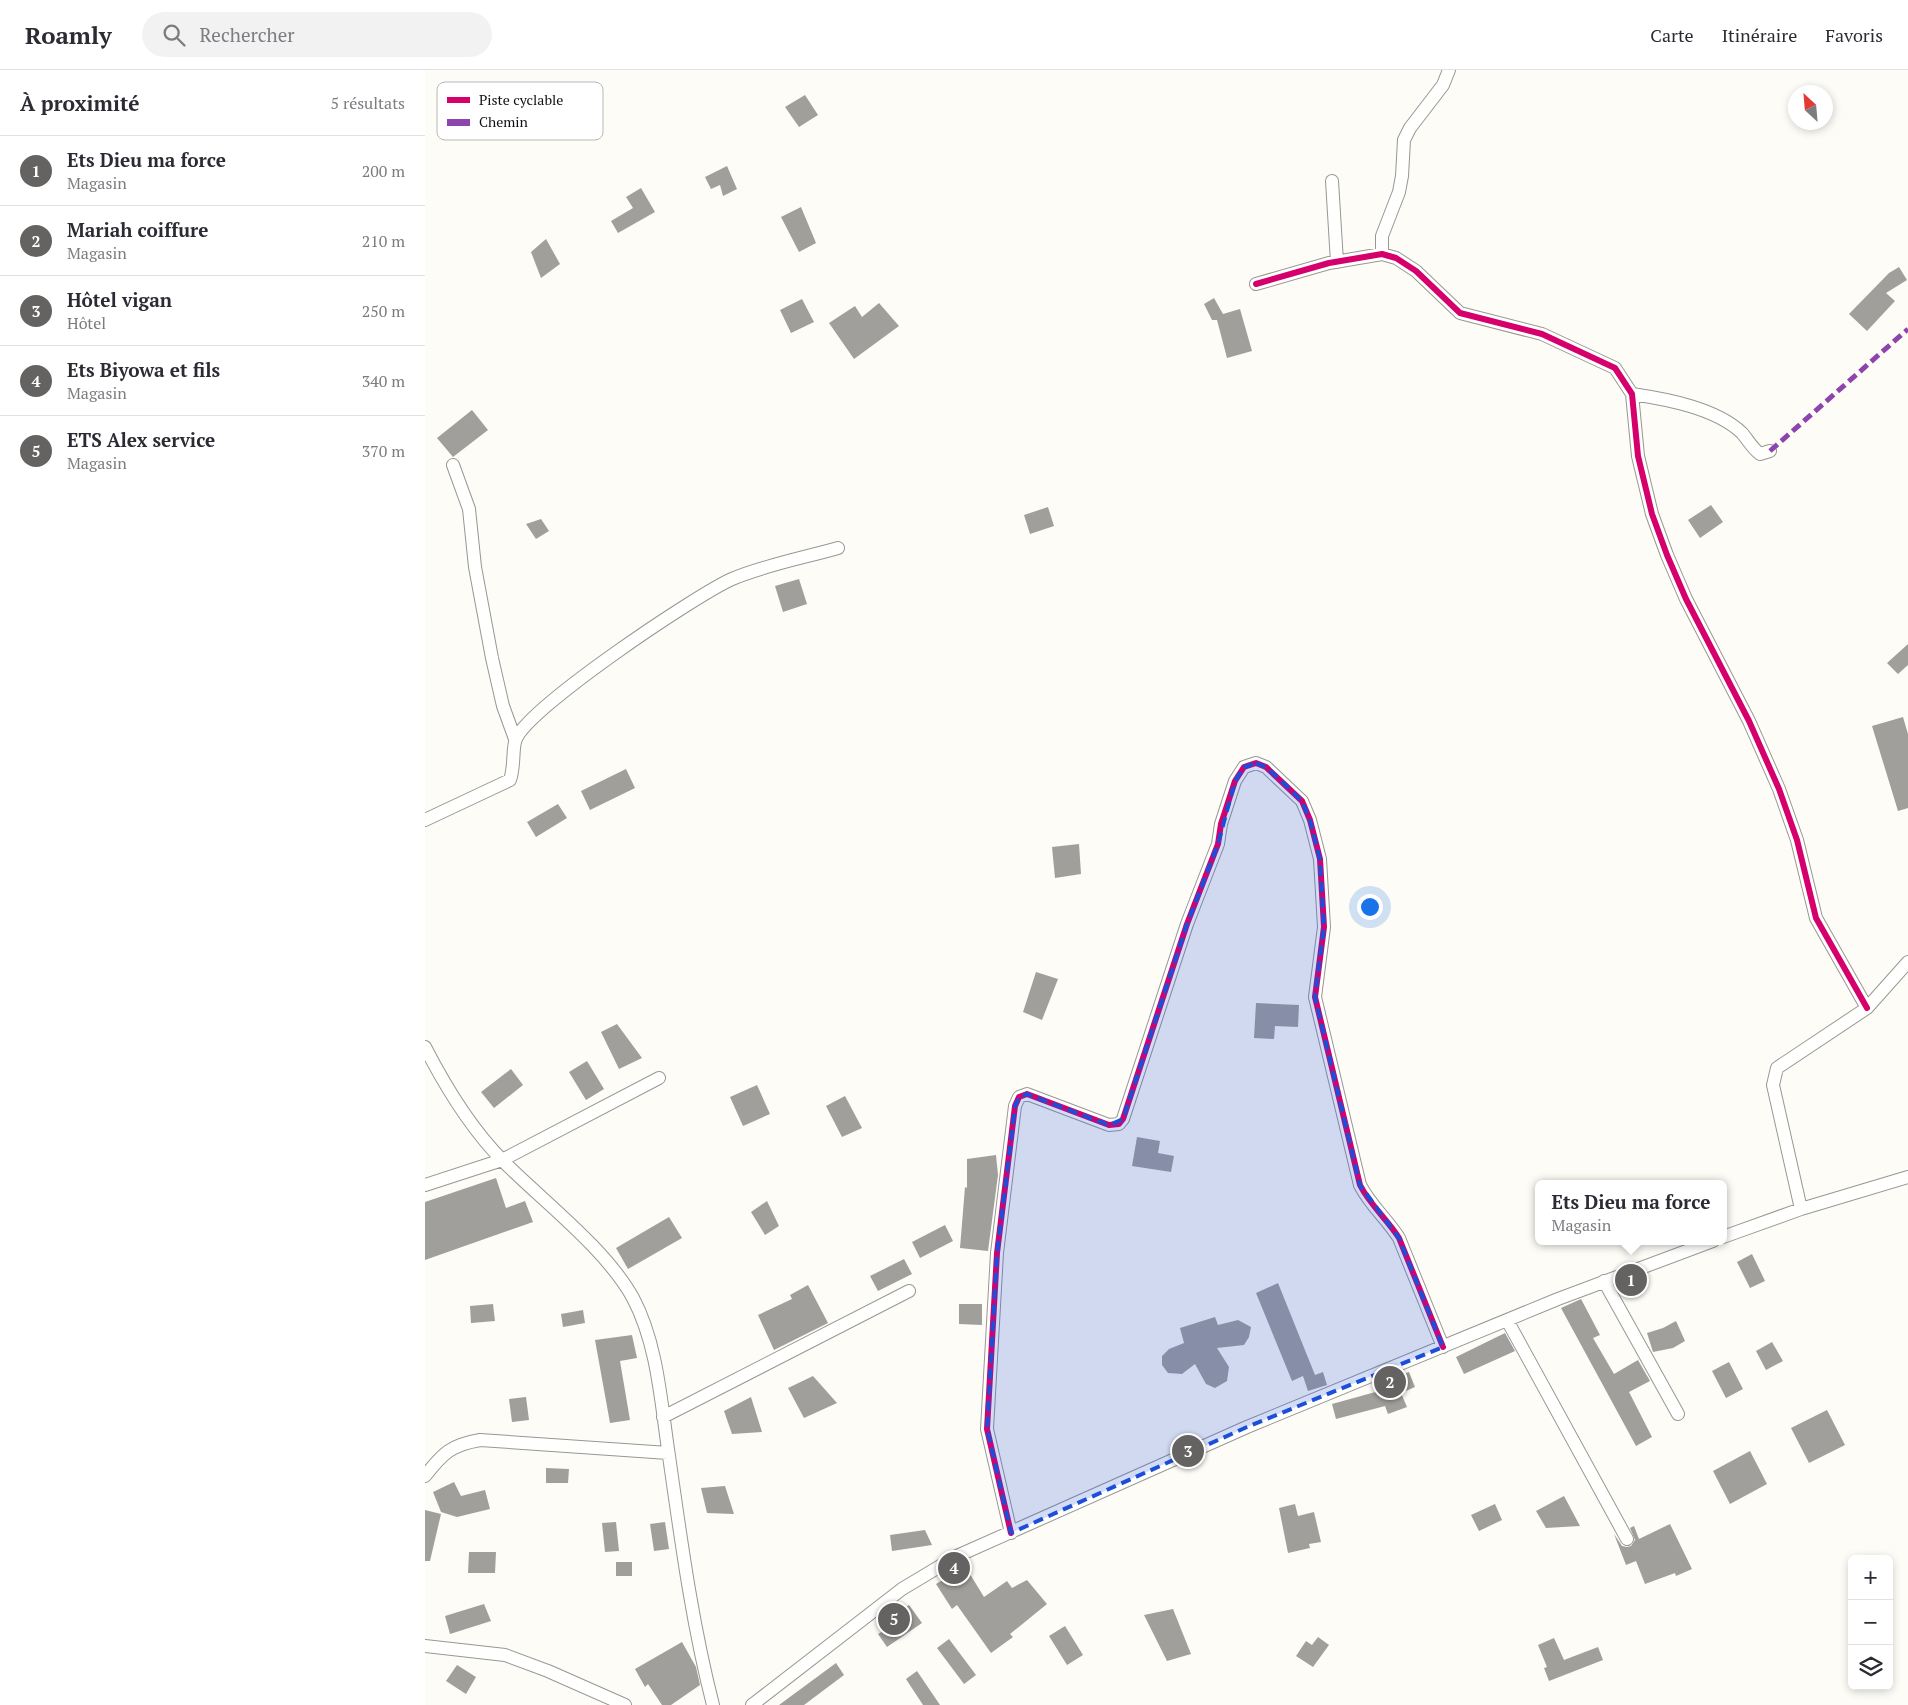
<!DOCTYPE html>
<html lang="fr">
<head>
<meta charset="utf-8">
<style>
	body { margin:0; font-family:"PT Serif",serif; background:#f2f2f3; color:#2b2b33 }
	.controls { position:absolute; right:15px; bottom:15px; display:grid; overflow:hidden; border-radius:8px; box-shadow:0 2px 8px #0003 }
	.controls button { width:45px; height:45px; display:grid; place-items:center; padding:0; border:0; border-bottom:1px solid #e1e1e2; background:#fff; color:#2b2b33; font:25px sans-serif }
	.compass { position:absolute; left:1363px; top:15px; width:45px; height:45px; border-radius:50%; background:#fff; box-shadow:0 2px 8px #0003; rotate:334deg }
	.you { position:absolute; left:944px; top:836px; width:18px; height:18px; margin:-12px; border:4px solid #fff; border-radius:50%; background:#1a73e8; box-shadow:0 0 0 8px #1a73e833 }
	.badge { display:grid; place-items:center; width:32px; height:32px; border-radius:50%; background:#646362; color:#fff; font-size:16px; font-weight:700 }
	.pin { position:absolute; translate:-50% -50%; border:2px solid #fff; box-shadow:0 1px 5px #0006 }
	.popup { position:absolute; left:1110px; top:1110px; width:192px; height:65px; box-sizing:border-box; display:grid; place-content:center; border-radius:8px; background:#fff; filter:drop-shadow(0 1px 4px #0005); font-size:16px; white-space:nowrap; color:#7c7c81 }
	.popup b { font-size:19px; color:#2b2b33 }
	.popup::after { content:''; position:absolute; left:50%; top:100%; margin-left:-10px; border:10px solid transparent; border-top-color:#fff }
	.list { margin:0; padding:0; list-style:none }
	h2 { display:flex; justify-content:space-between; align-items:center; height:65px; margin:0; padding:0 20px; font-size:21px }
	h2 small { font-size:16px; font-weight:400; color:#7c7c81 }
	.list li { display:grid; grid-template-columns:32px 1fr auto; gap:15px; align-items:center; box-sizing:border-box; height:70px; padding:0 20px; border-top:1px solid #e1e1e2 }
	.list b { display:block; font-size:19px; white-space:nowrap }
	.list p { margin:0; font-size:16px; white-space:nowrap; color:#7c7c81 }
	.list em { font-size:16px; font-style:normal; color:#7c7c81 }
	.icon { flex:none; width:28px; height:28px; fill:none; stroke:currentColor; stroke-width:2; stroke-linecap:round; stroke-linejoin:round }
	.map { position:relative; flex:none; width:1483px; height:1635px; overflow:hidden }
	header { display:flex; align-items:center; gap:30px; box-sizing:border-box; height:70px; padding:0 25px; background:#fff; border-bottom:1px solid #e1e1e2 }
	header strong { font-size:24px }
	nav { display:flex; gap:28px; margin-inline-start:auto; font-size:18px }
	.search { width:350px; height:45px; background:#f2f2f3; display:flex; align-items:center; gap:12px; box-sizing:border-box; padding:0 18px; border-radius:28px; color:#7c7c81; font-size:19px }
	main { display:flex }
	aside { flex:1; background:#fff }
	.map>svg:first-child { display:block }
	.building { fill:#a19f9c }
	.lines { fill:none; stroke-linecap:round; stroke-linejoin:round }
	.minor-casing { stroke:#979795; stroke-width:14 }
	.minor { stroke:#fffffe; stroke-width:12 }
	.quiet { stroke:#8e44ad; stroke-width:5; stroke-dasharray:10 5; stroke-linecap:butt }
	.cycleway-casing { stroke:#fff; stroke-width:9 }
	.cycleway { stroke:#d6006c; stroke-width:6 }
	.marked { fill:#1d4ed8; fill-opacity:0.2; stroke:#1d4ed8; stroke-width:4; stroke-dasharray:10 6; stroke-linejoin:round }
	.key { fill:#fff; stroke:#b8b8b8; stroke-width:1 }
	.key-label { font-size:14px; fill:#111 }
</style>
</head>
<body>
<header>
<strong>Roamly</strong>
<div class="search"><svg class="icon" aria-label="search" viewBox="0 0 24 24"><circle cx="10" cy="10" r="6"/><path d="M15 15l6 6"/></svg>Rechercher</div>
<nav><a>Carte</a><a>Itinéraire</a><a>Favoris</a></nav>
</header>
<main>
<aside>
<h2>À proximité<small>5 résultats</small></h2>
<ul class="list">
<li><span class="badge">1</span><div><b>Ets Dieu ma force</b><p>Magasin</p></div><em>200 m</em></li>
<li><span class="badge">2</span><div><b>Mariah coiffure</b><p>Magasin</p></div><em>210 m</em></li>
<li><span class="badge">3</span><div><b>Hôtel vigan</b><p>Hôtel</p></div><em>250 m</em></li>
<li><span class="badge">4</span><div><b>Ets Biyowa et fils</b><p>Magasin</p></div><em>340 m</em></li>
<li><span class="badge">5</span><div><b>ETS Alex service</b><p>Magasin</p></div><em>370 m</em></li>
</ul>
</aside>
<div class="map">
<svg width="1483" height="1635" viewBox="0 0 1483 1635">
	<rect width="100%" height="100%" fill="#fdfcf7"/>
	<path class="building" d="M380 25 393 45 374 57 360 37Z
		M302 96 312 119 298 126 295 115 286 119 280 107Z
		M216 118 230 142 193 163 186 151 208 138 201 127Z
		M376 137 391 173 374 182 356 147Z
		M121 169 135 194 116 208 106 182Z
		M1474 197 1482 210 1461 223 1470 231 1442 261 1424 244 1464 203Z
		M789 228 798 244 815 239 827 281 802 288 792 250H787L779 234Z
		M377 229 389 252 366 263 355 240Z
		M454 233 474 256 429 289 404 253 430 236 437 247Z
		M47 340 63 360 28 387 12 368Z
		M1286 435 1298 452 1275 468 1263 450Z
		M623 437 629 456 605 464 599 445Z
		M116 449 124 461 111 469 101 454Z
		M374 509 382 534 358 542 350 516Z
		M1483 574V595L1473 604 1462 593Z
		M1478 647 1483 664V738L1473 741 1447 656Z
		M201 699 210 718 165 740 156 721Z
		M133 734 142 748 111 767 102 752Z
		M654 774 656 804 630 808 627 777Z
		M611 902 633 909 617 950 598 942Z
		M831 933 874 935 873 957 850 956 849 969 829 968Z
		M192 954 217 988 194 999 176 962Z
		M162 991 179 1019 161 1030 144 1002Z
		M86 999 98 1015 69 1038 56 1022Z
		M332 1015 345 1044 318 1056 305 1027Z
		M420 1026 437 1058 417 1067 401 1036Z
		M712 1067 735 1071 733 1083 749 1086 746 1102 707 1096Z
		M571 1085 573 1105 563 1181 535 1178 540 1117 542 1118V1089Z
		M71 1108 81 1138 100 1131 108 1152 0 1190V1132Z
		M342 1131 354 1156 340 1165 326 1142Z
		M244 1147 257 1168 203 1199 191 1178Z
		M520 1155 528 1171 495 1188 487 1172Z
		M1327 1184 1340 1211 1325 1218 1312 1192Z
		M479 1189 487 1204 453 1221 445 1206Z
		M853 1213 890 1305 898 1302 902 1315 883 1321 878 1306 867 1311 831 1223Z
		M383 1215 403 1253 349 1280 333 1245 367 1229 365 1225Z
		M1156 1229 1175 1265 1168 1268 1189 1304 1213 1290 1225 1311 1204 1322 1227 1367 1211 1376 1136 1238Z
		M68 1234 70 1251 46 1253 45 1236Z
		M534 1234H557V1255L534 1254Z
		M158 1240 160 1253 138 1257 136 1244Z
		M790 1247 793 1255 813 1250 826 1257 824 1267 819 1275 792 1278 804 1297 802 1311 790 1318 781 1314 770 1294 757 1304 743 1303 737 1295V1286L744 1279 759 1273 755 1258Z
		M1251 1251 1260 1271 1248 1278 1228 1282 1222 1263 1238 1258Z
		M1080 1263 1090 1281 1039 1304 1031 1287Z
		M207 1265 212 1288 195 1291 205 1350 185 1353 170 1270Z
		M1347 1272 1358 1291 1341 1300 1331 1281Z
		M1304 1292 1318 1319 1301 1328 1287 1301Z
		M984 1302 990 1317 976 1323 982 1337 963 1344 960 1336 911 1349 907 1334 954 1321 951 1314Z
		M388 1306 412 1333 379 1348 363 1318Z
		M101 1327 104 1350 87 1352 84 1329Z
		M326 1327 337 1362 307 1364 299 1341Z
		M1402 1340 1420 1375 1384 1393 1366 1358Z
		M1325 1381 1342 1414 1305 1434 1288 1401Z
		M121 1398 144 1399 143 1413H121Z
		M29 1412 36 1426 60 1420 65 1439 32 1447 16 1442 8 1422Z
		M300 1416 309 1444 282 1443 276 1418Z
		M1139 1426 1155 1456 1121 1458 1111 1441Z
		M870 1434 873 1446 889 1442 896 1472 884 1474 885 1478 863 1483 854 1438Z
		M1070 1434 1077 1450 1054 1461 1046 1445Z
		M0 1440 16 1444 5 1491H0Z
		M191 1452 194 1481 180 1482 177 1453Z
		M240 1452 244 1479 229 1481 225 1454Z
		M1245 1454 1267 1499 1251 1506 1250 1503 1220 1514 1211 1491 1201 1495 1189 1464 1197 1476 1202 1477 1206 1476 1210 1470 1205 1458 1209 1456 1214 1469Z
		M500 1460 507 1475 467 1481 465 1465Z
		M44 1482H71L70 1503H43Z
		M191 1492H207V1506H191Z
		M540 1496 559 1527 582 1511 587 1518 602 1510 622 1534 585 1564 588 1567 566 1583 532 1535 527 1539 511 1514Z
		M59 1534 66 1551 25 1564 20 1546Z
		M484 1535 497 1553 462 1577 453 1564 458 1561 454 1556Z
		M748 1539 766 1584 742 1591 719 1545Z
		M640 1556 658 1585 642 1595 624 1566Z
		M893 1567 904 1575 888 1597 871 1586 881 1571 887 1575Z
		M1129 1568 1139 1590 1173 1577 1178 1590 1124 1611 1119 1598 1122 1597 1113 1575Z
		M524 1569 551 1605 539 1614 512 1578Z
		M257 1572 271 1597 275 1615 246 1635H237L223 1614 220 1617 210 1599Z
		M411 1593 419 1605 379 1635H354Z
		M32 1595 51 1607 41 1624 21 1611Z
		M492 1601 515 1635H498L481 1609Z"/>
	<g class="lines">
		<defs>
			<path id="minor" d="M907 111 912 192
				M957 184V166L974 122 977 106 979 70 985 58 1018 15 1024 0
				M831 214 904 193 957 184 971 188 991 201 1035 243 1117 264 1190 298 1207 324 1213 386 1227 444 1242 485 1261 529 1324 651 1354 719 1372 770 1391 848 1442 938
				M1207 324C1241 329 1291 338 1317 363 1323 370 1327 378 1335 384L1345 381
				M28 395 44 439 50 497 67 588 78 636 90 669
				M0 750 85 710C90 696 87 677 91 669 104 637 271 525 307 509 340 495 378 488 413 478
				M0 977C20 1016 47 1060 79 1092 119 1132 181 1179 208 1228 233 1275 236 1334 244 1386 256 1470 267 1553 288 1635
				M0 1115 77 1090 234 1008
				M1376 1139 1348 1015 1352 998 1442 938 1483 892
				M1298 1167 1376 1139 1483 1107
				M1179 1211 1253 1344
				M1082 1250 1202 1469
				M238 1347 484 1221
				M0 1406C18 1383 26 1375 55 1370L243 1383
				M586 1463 562 1359 572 1183 590 1036 594 1027 602 1024 684 1055 694 1054 698 1049 762 854 793 774 796 754 810 711 819 697 831 693 841 697 877 731 885 750 895 789 899 857 890 927 935 1115C945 1135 962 1149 974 1168L1018 1277
				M0 1576 80 1585 123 1601 200 1635
				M327 1635 477 1519 532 1486 822 1357 1133 1229 1288 1171"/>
		</defs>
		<use href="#minor" class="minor-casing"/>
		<use href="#minor" class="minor"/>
		<path class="quiet" d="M1345 381 1483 259"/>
		<defs>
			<path id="cycleway" d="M831 214 904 193 957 184 971 188 991 201 1035 243 1117 264 1190 298 1207 324 1213 386 1227 444 1242 485 1261 529 1324 651 1354 719 1372 770 1391 848 1442 938
				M586 1463 562 1359 572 1183 590 1036 594 1027 602 1024 684 1055 694 1054 698 1049 762 854 793 774 796 754 810 711 819 697 831 693 841 697 877 731 885 750 895 789 899 857 890 927 935 1115C945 1135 962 1149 974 1168L1018 1277"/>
		</defs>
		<use href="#cycleway" class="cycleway-casing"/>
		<use href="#cycleway" class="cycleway"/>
	</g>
	<path class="marked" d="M831 693 841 697 863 717 877 731 885 750 895 789 899 857 890 927 935 1115 974 1168 1018 1277 822 1357 586 1463 562 1359 572 1183 590 1036 594 1027 602 1024 684 1055 698 1049 762 854 793 774 810 711 819 697Z"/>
	<rect x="12" y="12" width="166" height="58" rx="8" class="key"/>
	<rect x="22" y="27" width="23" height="6" fill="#d6006c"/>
	<rect x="22" y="49" width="23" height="7" fill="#8e44ad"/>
	<g class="key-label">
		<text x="54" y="35">Piste cyclable</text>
		<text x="54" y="57">Chemin</text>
	</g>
</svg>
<div class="controls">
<button>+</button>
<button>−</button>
<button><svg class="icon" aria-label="layers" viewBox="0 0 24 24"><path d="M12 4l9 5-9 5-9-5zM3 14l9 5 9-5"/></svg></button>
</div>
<svg class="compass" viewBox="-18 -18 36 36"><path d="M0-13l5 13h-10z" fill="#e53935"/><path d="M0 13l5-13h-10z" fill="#7c7c81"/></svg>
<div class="you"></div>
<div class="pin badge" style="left:1206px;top:1210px">1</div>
<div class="popup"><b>Ets Dieu ma force</b>Magasin</div>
<div class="pin badge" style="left:965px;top:1312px">2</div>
<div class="pin badge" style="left:763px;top:1381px">3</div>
<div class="pin badge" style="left:529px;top:1498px">4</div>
<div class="pin badge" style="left:469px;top:1549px">5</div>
</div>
</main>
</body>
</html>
